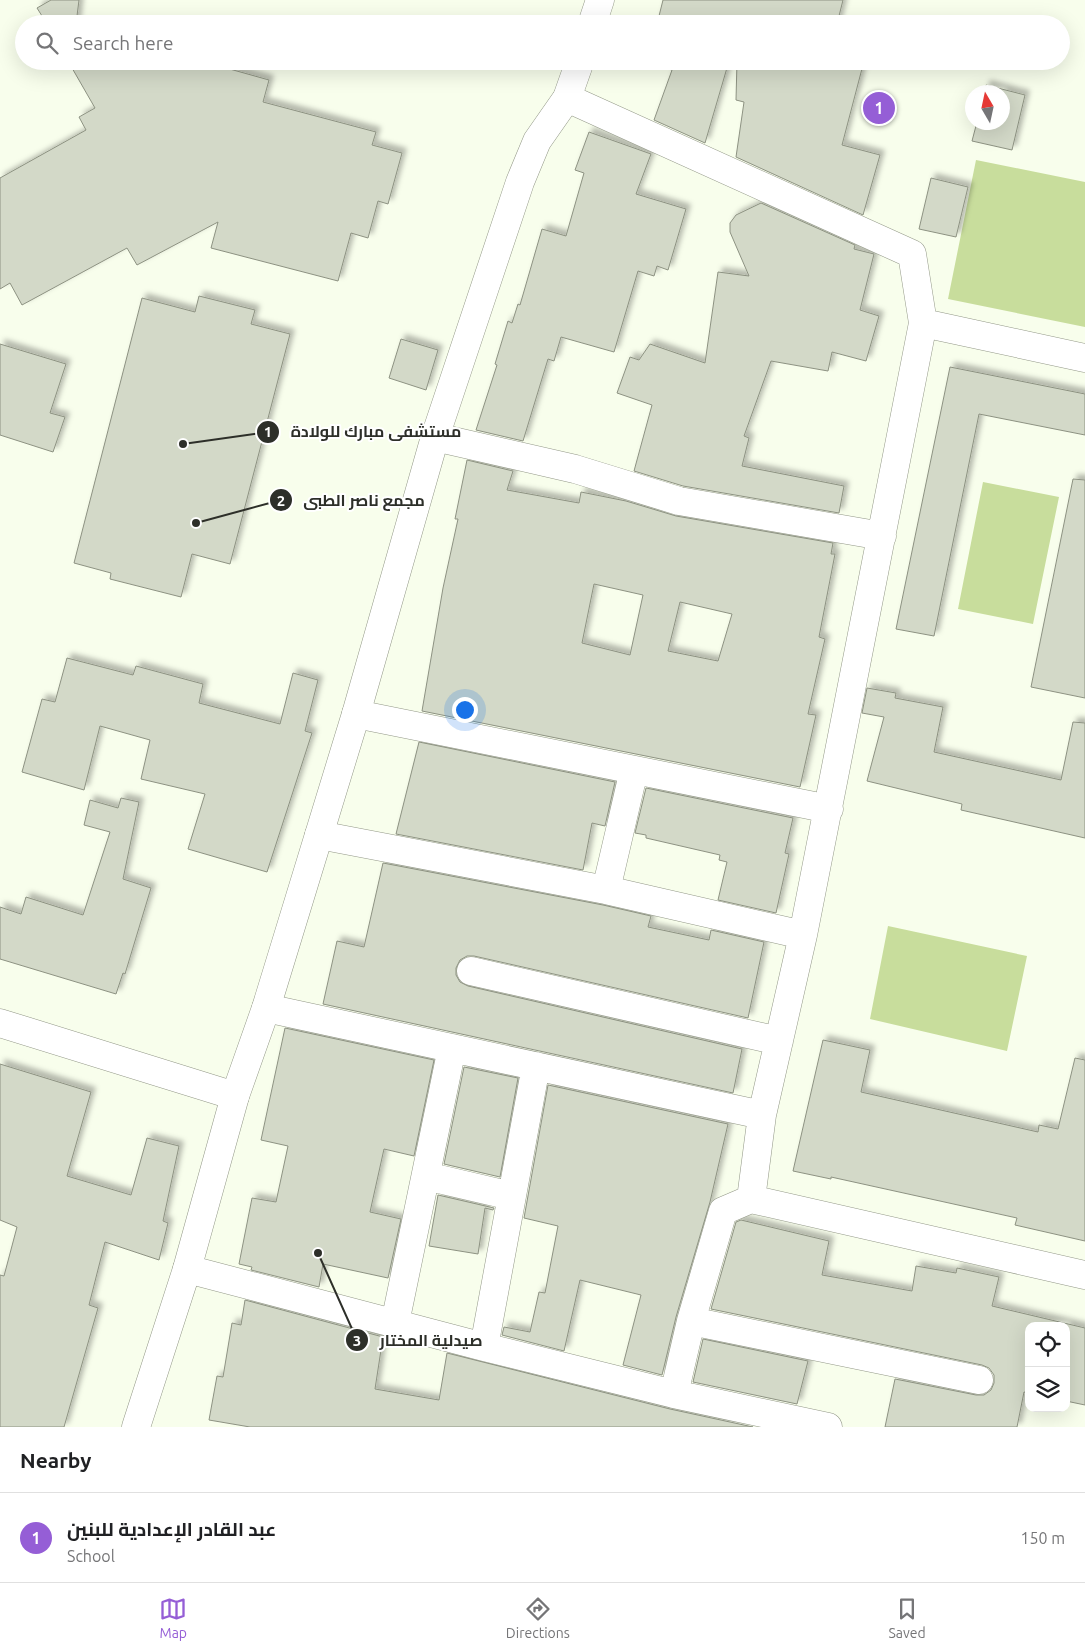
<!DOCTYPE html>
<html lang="en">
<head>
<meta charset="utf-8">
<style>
	body { margin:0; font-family:Ubuntu,Cairo,sans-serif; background:#f6f6f6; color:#202124 }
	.controls { position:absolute; right:15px; bottom:15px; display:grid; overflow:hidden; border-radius:10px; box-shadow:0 5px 20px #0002 }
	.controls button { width:45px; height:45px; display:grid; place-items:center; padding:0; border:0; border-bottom:1px solid #e0e0e0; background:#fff; color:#202124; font:25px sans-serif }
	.compass { position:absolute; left:965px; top:85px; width:45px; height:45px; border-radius:50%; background:#fff; box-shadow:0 5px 20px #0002; rotate:351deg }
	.you { position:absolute; left:464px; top:709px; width:18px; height:18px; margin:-12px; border:4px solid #fff; border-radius:50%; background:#1a73e8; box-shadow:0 0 0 8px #1a73e833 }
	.badge { display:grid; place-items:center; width:32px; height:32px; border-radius:50%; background:#955ed6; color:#fff; font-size:16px; font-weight:700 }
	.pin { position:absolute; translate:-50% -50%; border:2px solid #fff; box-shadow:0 1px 5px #0006 }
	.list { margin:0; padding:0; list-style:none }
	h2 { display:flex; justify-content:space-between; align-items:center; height:65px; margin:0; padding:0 20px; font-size:21px }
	h2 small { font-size:16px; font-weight:400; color:#757577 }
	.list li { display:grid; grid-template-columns:32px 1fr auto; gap:15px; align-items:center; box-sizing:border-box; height:90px; padding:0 20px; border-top:1px solid #e0e0e0 }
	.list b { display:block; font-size:19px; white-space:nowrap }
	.list p { margin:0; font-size:16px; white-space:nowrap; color:#757577 }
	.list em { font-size:16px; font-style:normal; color:#757577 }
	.icon { flex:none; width:28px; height:28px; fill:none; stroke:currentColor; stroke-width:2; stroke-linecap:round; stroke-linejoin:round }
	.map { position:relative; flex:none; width:1085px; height:1427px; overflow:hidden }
	.search { position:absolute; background:#fff; box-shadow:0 5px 20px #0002; left:15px; right:15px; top:15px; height:55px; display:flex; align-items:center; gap:12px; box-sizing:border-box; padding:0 18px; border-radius:28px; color:#757577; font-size:19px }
	.sheet { height:155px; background:#fff }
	nav { display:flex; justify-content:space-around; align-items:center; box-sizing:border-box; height:70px; border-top:1px solid #e0e0e0; background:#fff; font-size:14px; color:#757577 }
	nav a { display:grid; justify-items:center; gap:2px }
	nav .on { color:#955ed6 }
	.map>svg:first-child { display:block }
	.green { fill:#c8dd9c }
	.building { fill:#d3d9c8; stroke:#8d9282; fill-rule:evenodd; filter:url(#shadow) }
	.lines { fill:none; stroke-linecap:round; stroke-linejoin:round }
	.minor-casing { stroke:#939888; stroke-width:29 }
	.tertiary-casing { stroke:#939888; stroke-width:29 }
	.minor { stroke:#fff; stroke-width:28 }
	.tertiary { stroke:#fff; stroke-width:28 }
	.leader { fill:none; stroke:#2d2f29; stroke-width:2 }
	.callout-dot { fill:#2d2f29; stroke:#fff; stroke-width:2 }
	.mark-label { font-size:15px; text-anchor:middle; font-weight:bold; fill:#fff }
	.callout-label { font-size:16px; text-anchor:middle; font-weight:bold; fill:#2d2f29; stroke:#fff; stroke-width:4; stroke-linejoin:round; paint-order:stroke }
</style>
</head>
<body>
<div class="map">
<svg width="1085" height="1427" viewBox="0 0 1085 1427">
	<defs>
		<filter id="shadow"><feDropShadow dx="4.5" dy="-4.5" stdDeviation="2.5" flood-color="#0004"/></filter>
	</defs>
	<rect width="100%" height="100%" fill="#f8feec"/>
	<path class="green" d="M976 160 1085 182V327L948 299Z
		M983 482 1059 497 1033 624 958 609Z
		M888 926 1027 956 1007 1051 870 1019Z"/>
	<path class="building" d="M51 0H79L76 24H47L37 8Z
		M663 0H843L837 24H657Z
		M68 61H201L269 80 263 102 376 132 372 145 402 153 388 204 378 201 368 238 351 233 338 281 211 248 218 222 137 265 127 248 22 305 10 283 0 289V178L86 130 79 117 95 108Z
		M646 61H729L705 143 654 120 672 70 646 63Z
		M737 61H864L842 145 880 155 863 215 736 157 744 102 736 100Z
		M986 85 1025 95 1012 150 972 141 977 122H1002V92H984Z
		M589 132 651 154 636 194 686 209 668 270 657 266 654 276 638 271 614 352 561 337 554 361 548 359 523 441 476 430 497 365 495 364 508 321 512 323 518 304 520 305 542 229 566 236 584 173 575 170Z
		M931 178 968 187 956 237 919 229Z
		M761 203 855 245 854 249 874 254 860 310 879 316 866 361 832 352 828 371 771 361 744 436 749 438 742 466 844 486 839 513 683 486 634 471 652 405 617 393 630 357 639 360 650 344 705 363 718 272 749 276 730 232V223L736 215Z
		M199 296 255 310 251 324 290 334 230 564 192 554 181 597 110 579 111 573 74 563 142 298 195 312Z
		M401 339 438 350 426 390 389 378Z
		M0 344 66 364 50 413 65 417 53 452 0 435Z
		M950 367 1085 394V435L979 414 934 636 896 629Z
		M467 460 513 471 507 490 579 503 581 492 626 501 676 516 833 543 831 554H835L819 637 825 639 808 714 816 715 800 787 422 711 443 588 458 519H455ZM594 584 643 595 630 655 582 643ZM680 602 732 614 718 661 668 651Z
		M1073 479 1085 480V698L1031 687Z
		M67 658 133 675 136 666 203 684 199 703 280 724 293 673 318 680 305 731 312 733 267 872 188 849 205 794 141 779 150 740 100 726 84 790 22 772 42 699 55 702Z
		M867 688 896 693 895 698 943 707 934 752 1061 780 1073 722 1085 723V838L961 810 962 804 867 781 884 717 862 713Z
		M419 742 615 782 605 826 592 823 583 870 396 834Z
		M646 788 793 818 785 853 789 854 776 913 718 900 727 862 719 860 720 855 646 838V835L635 833Z
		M121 798 139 802 123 879 151 888 125 974 123 973 116 994 0 959V907L21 914 26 897 83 915 110 832 84 825 90 800 118 808Z
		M383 863 603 905 651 916 648 927 709 940 711 930 764 942 748 1018 474 956H467L460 960 456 968V975L460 982 468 986 742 1049 733 1093 323 1004 337 941 364 947Z
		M285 1028 434 1060 414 1156 384 1149 370 1212 401 1219 388 1278 323 1264 319 1287 251 1270 252 1267 239 1264 252 1198 276 1202 288 1146 261 1140Z
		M823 1040 870 1050 861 1092 1038 1132 1039 1125 1058 1129 1075 1058 1085 1060V1241L1015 1225 1017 1218 831 1177V1179L793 1171Z
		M0 1064 91 1092 67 1176 131 1195 147 1138 179 1146 163 1221 168 1223 159 1260 105 1242 89 1305 98 1308 64 1427H0V1275L4 1276 17 1227 0 1220Z
		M464 1067 518 1078 500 1177 444 1164Z
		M548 1085 728 1124 710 1202 676 1317 662 1375 623 1365 641 1295 580 1280 564 1351 502 1335 504 1327 530 1332 539 1292 545 1293 558 1226 524 1218Z
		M438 1195 494 1208 493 1210 485 1208 478 1254 429 1246Z
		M741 1220 829 1241 822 1275 912 1291 916 1266 956 1273 957 1268 999 1277 992 1306 1085 1328V1405L1066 1401V1326H1029V1393L1024 1392 1017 1427H885L895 1379 976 1395H984L991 1390 994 1383V1375L989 1368 982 1365 711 1309 736 1222Z
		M245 1300 383 1337 375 1389 439 1400 447 1353 670 1409 753 1427H250L209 1420 217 1376 223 1377 232 1323 241 1325Z
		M703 1339 808 1361 797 1404 693 1382Z"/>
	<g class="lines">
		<defs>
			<path id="minor" d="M567 98 912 254 923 323 803 935 762 1115 751 1199
				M923 323 1085 358
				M435 437 575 469 679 501 882 536
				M356 714 829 809
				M319 835 606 890 803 935
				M606 890 634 770
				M471 971 779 1041
				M266 1008 762 1115
				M0 1023 235 1096
				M426 1176 512 1196
				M187 1269 484 1347 674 1394 828 1427
				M691 1321 979 1380
				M395 1323 452 1048
				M484 1347 536 1066
				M674 1394 691 1321 723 1211 751 1199 1085 1275"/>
			<path id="tertiary" d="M592 24 600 0
				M136 1427 187 1269 235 1096 266 1008 356 714 435 437 520 182 537 141 567 98 580 61"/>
		</defs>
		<use href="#minor" class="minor-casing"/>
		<use href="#tertiary" class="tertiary-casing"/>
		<use href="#minor" class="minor"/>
		<use href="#tertiary" class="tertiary"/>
	</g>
	<path class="leader" d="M183 444L268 432M196 523L281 500M318 1253L357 1340"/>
	<g class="callout-dot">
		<circle cx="183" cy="444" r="5"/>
		<circle cx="196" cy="523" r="5"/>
		<circle cx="318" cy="1253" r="5"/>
		<circle cx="268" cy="432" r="12"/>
		<circle cx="281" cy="500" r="12"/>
		<circle cx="357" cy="1340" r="12"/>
	</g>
	<g class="mark-label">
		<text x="268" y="437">1</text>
		<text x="281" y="506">2</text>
		<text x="357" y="1346">3</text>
	</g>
	<g class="callout-label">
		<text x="376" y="437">مستشفى مبارك للولادة</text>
		<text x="364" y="506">مجمع ناصر الطبى</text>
		<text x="431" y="1346">صيدلية المختار</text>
	</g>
</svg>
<div class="controls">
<button><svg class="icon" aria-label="locate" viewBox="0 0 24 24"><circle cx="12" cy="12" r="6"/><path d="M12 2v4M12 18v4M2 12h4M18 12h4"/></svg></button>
<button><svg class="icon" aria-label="layers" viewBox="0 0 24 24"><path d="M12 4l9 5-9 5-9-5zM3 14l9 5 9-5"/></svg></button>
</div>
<svg class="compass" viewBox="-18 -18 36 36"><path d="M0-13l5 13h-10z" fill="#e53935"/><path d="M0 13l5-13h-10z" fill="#757577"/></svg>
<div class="you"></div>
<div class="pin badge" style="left:879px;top:108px">1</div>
<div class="search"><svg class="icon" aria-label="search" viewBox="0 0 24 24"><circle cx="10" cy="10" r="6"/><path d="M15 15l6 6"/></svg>Search here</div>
</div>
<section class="sheet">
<h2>Nearby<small></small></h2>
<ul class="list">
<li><span class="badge">1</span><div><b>عبد القادر الإعدادية للبنين</b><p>School</p></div><em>150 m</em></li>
</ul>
</section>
<nav>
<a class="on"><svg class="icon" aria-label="map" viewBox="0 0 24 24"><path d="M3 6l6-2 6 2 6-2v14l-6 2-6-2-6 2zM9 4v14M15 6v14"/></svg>Map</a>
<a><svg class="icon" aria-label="directions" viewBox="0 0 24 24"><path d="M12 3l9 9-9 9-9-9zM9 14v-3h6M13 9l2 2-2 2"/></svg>Directions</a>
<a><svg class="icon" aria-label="saved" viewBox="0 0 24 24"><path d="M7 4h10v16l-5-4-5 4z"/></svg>Saved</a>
</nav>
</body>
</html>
